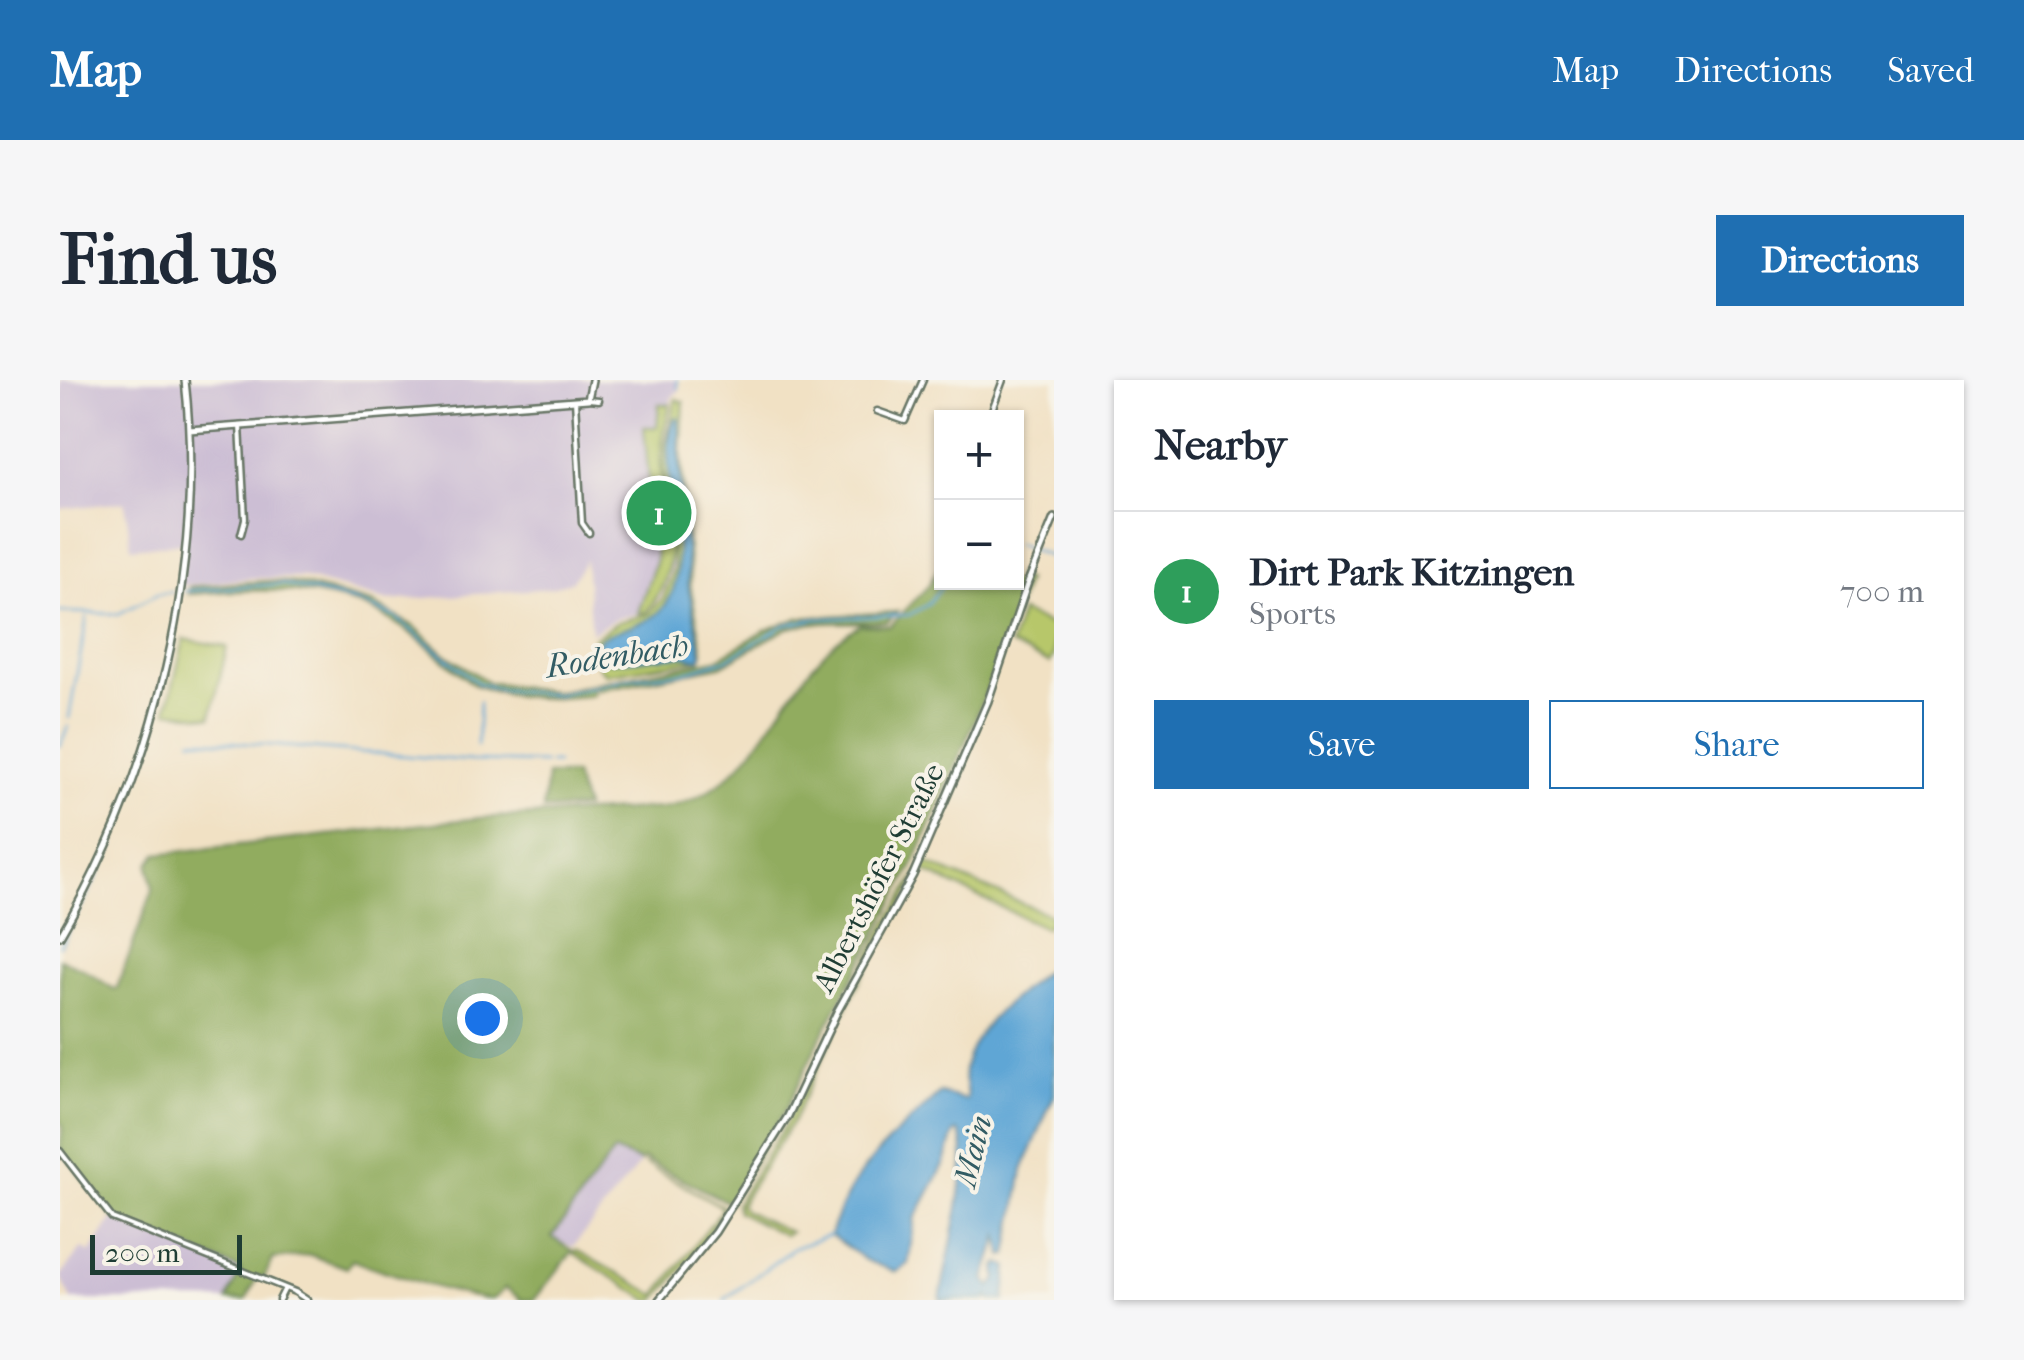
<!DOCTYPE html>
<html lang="en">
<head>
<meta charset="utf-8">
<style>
	body { margin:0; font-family:"IM FELL French Canon",serif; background:#f6f6f7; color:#1f2937 }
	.controls { position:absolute; right:30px; top:30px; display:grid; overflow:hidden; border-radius:0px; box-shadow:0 2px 8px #0004 }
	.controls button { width:90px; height:90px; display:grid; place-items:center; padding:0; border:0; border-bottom:2px solid #e0e1e3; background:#fff; color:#1f2937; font:50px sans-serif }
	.scale { position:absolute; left:30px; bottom:25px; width:152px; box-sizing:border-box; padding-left:10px; border:5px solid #1f3d34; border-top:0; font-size:28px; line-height:35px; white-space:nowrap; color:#1f3d34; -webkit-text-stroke:8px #f7f3e8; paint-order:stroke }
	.you { position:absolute; left:422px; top:638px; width:35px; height:35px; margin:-25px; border:8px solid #fff; border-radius:50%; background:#1a73e8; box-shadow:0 0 0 15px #1a73e833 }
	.badge { display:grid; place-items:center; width:65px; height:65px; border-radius:50%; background:#1f6fb2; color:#fff; font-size:32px; font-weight:700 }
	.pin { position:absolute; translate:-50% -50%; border:5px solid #fff; box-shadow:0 2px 10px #0006 }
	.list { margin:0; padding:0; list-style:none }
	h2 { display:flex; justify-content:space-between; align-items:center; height:130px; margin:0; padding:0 40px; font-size:42px }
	h2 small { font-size:32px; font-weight:400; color:#747a83 }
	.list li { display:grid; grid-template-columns:65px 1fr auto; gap:30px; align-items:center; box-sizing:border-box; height:160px; padding:0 40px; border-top:2px solid #e0e1e3 }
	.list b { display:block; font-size:38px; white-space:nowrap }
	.list p { margin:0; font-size:32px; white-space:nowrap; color:#747a83 }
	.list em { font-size:32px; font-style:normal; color:#747a83 }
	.actions { display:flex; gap:20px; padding:30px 40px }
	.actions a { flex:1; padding:22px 0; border:2px solid #1f6fb2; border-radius:0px; text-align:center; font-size:35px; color:#1f6fb2 }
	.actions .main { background:#1f6fb2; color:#fff }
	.map { position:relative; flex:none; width:994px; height:920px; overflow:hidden; border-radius:0px }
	header { display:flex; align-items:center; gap:60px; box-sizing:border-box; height:140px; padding:0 50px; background:#1f6fb2; color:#fff }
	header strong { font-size:48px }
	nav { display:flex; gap:55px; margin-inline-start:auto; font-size:35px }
	.intro { display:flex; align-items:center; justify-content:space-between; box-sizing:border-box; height:240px; padding:0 60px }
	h1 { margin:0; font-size:70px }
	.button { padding:25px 45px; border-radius:0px; background:#1f6fb2; color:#fff; font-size:35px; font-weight:700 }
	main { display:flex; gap:60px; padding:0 60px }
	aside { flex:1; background:#fff; border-radius:0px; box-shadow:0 2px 8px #0004 }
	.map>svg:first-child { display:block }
	.industrial { fill:#ccbed4 }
	.green { fill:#b7c76a; stroke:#6b824f; stroke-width:2.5 }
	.forest { fill:#91ac5e; stroke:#587449; stroke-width:2.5 }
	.water { fill:#5ea6d5; stroke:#3e7284; stroke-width:2.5 }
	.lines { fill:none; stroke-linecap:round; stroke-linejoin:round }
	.stream { stroke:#5ea6d5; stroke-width:2.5 }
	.minor-casing { stroke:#687666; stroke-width:9 }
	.tertiary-casing { stroke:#687666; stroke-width:10 }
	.minor { stroke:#fff; stroke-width:4 }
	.tertiary { stroke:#fff; stroke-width:5 }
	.labels { text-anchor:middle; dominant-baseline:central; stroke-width:8; stroke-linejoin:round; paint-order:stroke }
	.street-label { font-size:30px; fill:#1f3d34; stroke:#f7f3e8 }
	.water-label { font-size:32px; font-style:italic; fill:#325c64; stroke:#f7f3e8 }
</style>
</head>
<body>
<header>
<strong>Map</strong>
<nav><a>Map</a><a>Directions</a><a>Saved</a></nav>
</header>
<div class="intro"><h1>Find us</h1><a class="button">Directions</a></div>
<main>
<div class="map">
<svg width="994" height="920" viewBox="0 0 994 920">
	<rect width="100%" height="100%" fill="#f7f3e8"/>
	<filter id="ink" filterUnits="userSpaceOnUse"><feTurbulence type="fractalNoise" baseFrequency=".01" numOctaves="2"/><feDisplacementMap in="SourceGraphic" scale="20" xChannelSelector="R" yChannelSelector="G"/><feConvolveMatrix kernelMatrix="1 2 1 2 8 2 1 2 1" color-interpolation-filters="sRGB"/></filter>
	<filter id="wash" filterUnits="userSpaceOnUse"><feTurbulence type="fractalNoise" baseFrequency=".0048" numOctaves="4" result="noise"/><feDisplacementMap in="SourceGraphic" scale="40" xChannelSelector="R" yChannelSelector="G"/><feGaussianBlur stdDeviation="2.25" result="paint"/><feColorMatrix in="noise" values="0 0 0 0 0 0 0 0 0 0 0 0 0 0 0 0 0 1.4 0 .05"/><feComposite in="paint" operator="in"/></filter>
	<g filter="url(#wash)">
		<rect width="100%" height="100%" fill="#f1e1c4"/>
		<path class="industrial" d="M0 0H618L619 11 612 17 603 62 601 88 612 187 601 215 587 232 557 238 531 253 525 180 512 201 491 208 329 221 243 198H194L117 206 122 163 71 168 65 122 0 129Z
			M554 771 581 782 513 867 492 858Z
			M52 839 180 891 166 920H12L0 896 22 868 30 873Z"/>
		<path class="green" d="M616 19 624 22 621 72 631 209 643 270 641 279 546 294 538 286 534 258 558 242 588 234 603 218 612 195 614 188 603 87 605 65Z
			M599 24H610C606 45 599 67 601 88 605 142 626 185 586 232L578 233 596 180 584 47H597Z
			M961 232 994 247V275L990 283 950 265Z
			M124 259 167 267 151 337 107 331Z
			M864 482 990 535 992 540 985 548 862 490 796 608 733 741 680 825 685 831 730 852 724 855 678 832 676 824 725 745 820 555Z
			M584 783 665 828 644 863 596 920H589L513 873 516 870 596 915 661 831V826Z"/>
		<path class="forest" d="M881 184 882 202H956L957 195 966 201 927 311 855 482 758 663 727 728 669 823 583 779 581 782 554 771 492 857 513 871 474 920H462L445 908C441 912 437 917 432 919 409 920 320 890 292 880L287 888 250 875 213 879 204 898 198 896 186 920H167L181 890 53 837 0 768 3 745 0 743V579L23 589 54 609 57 608 93 510 89 484 97 474 419 438 601 428C705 413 718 290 800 245L830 246 868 206Z
			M212 201 239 204 314 224 355 247 385 274 428 302 497 312 533 304V315C494 320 451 320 413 304 389 285 366 263 340 246 280 204 198 208 129 214L130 207Z
			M837 232 827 242 752 243 728 248 660 286 537 310 536 303 657 279 706 250 739 238Z
			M487 395H514L525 428 483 430Z"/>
		<path class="water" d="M615 38H619L620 90 629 210 642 274 640 279 623 276 548 282 540 276 538 263 541 258C558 248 583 246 598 233 645 191 590 94 615 38Z
			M994 584V715L963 790 948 875 943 876 939 856 925 899 931 907 937 899 936 887 940 883 948 887 945 920H931L928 916 926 920H880C885 887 915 774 898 751L894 753 885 783 855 839 848 884 836 892 805 880 770 855C792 788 830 760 880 713L906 720C909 710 902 700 904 690 914 642 960 614 994 584Z"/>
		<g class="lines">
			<path class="stream" d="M617 0 618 8
				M956 164 994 178
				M124 211 222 204 295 221 335 237 418 303 438 309 495 315 570 298 625 292 665 280 725 245 754 239 849 235 867 225 885 202
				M0 232 58 234 97 214 112 212
				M9 338 27 238
				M131 359 412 381 484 383
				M0 366 8 346
				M417 366 419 322
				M489 383H497
				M0 566 54 464
				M664 920 734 868 770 855"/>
		</g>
	</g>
	<g filter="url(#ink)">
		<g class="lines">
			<defs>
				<path id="minor" d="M528 19 539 20
					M515 20 522 143 529 153
					M817 31 845 41 863 0
					M929 38 943 0
					M180 46 185 139 181 154
					M0 771 52 838 235 912 247 920
					M219 920 225 908"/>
				<path id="tertiary" d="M129 50 528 19 532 0
					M0 556C95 394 146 188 125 0
					M599 920 655 852 728 736 777 632 853 495 928 321 968 202 994 138"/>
			</defs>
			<use href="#minor" class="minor-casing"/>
			<use href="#tertiary" class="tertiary-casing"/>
			<use href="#minor" class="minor"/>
			<use href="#tertiary" class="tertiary"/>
		</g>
	</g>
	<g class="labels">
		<g class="street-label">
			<text transform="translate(819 498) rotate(-63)">Albertshöfer Straße</text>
		</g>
		<g class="water-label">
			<text transform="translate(557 276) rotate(-9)">Rodenbach</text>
			<text transform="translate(913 771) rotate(-76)">Main</text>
		</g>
	</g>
</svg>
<div class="controls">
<button>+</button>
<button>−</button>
</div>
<div class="scale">200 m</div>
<div class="you"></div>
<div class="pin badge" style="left:599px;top:133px;background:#2e9e5b">1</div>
</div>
<aside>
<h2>Nearby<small></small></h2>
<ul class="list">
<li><span class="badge" style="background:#2e9e5b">1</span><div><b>Dirt Park Kitzingen</b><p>Sports</p></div><em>700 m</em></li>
</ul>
<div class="actions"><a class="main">Save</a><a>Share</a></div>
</aside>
</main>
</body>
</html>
